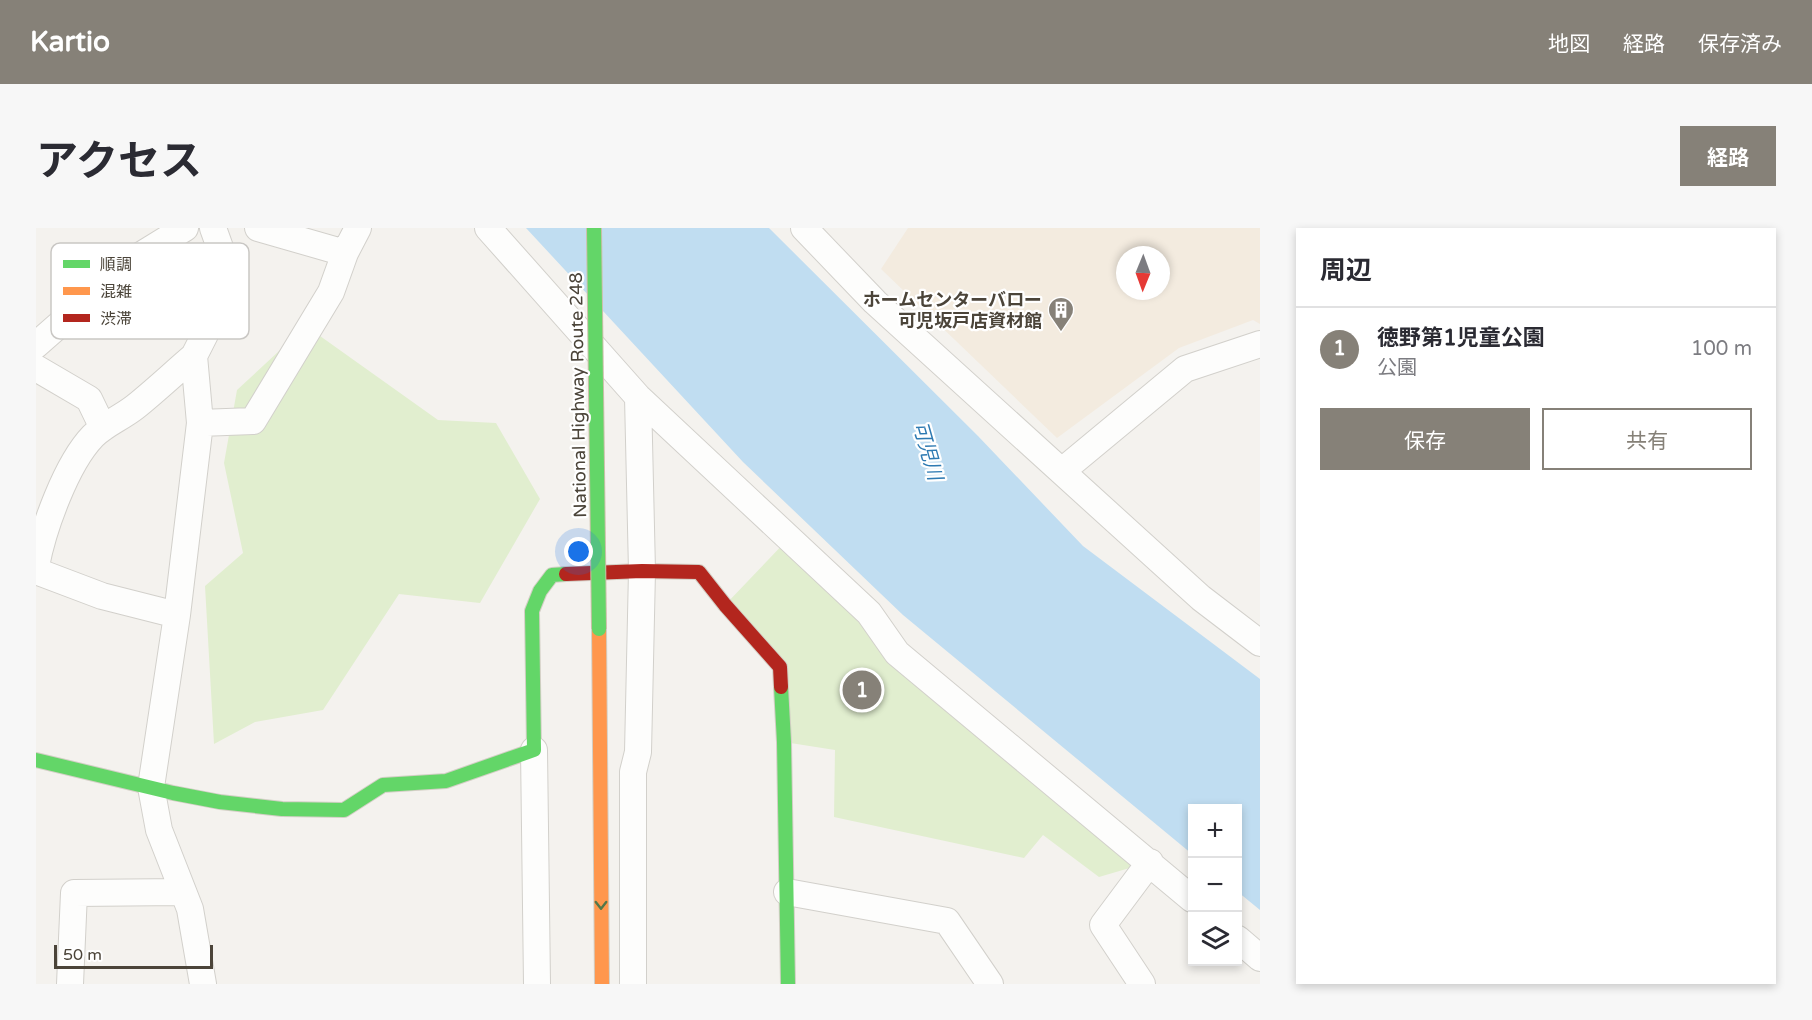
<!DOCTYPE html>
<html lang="ja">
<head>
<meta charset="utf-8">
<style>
	body { margin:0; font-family:"Varela Round","Noto Sans JP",sans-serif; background:#f7f7f7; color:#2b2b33 }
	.controls { position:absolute; right:18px; bottom:18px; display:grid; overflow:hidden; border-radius:0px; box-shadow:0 3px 9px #0003 }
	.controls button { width:54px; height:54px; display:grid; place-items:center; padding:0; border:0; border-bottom:2px solid #e1e1e2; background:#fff; color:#2b2b33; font:30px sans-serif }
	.compass { position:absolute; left:1080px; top:18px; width:54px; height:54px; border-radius:50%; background:#fff; box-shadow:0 3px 9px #0003; rotate:181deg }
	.scale { position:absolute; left:18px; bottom:15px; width:159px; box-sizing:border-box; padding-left:6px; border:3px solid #4b4439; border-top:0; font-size:16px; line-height:21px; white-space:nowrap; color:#4b4439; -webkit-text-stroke:4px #fff; paint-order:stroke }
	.you { position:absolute; left:543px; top:324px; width:21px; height:21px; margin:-15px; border:4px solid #fff; border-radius:50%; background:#1a73e8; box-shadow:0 0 0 9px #1a73e833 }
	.badge { display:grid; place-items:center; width:39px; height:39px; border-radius:50%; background:#868178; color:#fff; font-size:20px; font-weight:700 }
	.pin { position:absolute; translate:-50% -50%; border:3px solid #fff; box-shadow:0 2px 6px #0006 }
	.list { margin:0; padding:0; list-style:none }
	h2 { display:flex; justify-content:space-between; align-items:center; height:78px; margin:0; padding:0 24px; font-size:26px }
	h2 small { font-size:20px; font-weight:400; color:#7c7c81 }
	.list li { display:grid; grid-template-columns:39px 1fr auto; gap:18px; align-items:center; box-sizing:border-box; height:84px; padding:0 24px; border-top:2px solid #e1e1e2 }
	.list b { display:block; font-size:22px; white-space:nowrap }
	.list p { margin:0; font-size:20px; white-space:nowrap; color:#7c7c81 }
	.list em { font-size:20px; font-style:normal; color:#7c7c81 }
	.actions { display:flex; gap:12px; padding:18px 24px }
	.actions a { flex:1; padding:14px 0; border:2px solid #868178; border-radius:0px; text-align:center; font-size:21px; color:#868178 }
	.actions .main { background:#868178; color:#fff }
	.icon { flex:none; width:33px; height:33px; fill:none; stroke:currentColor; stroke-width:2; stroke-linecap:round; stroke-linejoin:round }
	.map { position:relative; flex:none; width:1224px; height:756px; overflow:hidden; border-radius:0px }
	header { display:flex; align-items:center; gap:36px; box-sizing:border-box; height:84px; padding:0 30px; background:#868178; color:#fff }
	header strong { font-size:28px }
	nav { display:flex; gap:33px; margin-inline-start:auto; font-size:21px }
	.intro { display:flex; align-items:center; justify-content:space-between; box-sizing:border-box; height:144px; padding:0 36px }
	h1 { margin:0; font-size:42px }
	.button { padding:15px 27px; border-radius:0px; background:#868178; color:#fff; font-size:21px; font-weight:700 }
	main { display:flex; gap:36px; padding:0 36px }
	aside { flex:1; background:#fff; border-radius:0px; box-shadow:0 3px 9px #0003 }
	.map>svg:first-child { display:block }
	.commercial { fill:#f3ebdf; fill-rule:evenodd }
	.green { fill:#e1eecf }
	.water { fill:#c0ddf1 }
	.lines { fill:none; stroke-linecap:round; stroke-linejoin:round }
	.street-casing { stroke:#d2d0cb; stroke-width:28 }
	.fast-casing { stroke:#d3cfc5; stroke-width:16 }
	.slow-casing { stroke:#d3cfc5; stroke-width:16 }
	.jam-casing { stroke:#d3cfc5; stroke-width:16 }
	.street { stroke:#fdfdfc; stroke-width:26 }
	.fast { stroke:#63d668; stroke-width:14 }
	.slow { stroke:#ff974d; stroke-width:14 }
	.jam { stroke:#b3261e; stroke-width:14 }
	.fast-bridge-casing { stroke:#ccbfa9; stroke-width:16; stroke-linecap:butt }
	.fast-bridge { stroke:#63d668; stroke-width:14 }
	.oneway { stroke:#537749 }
	.labels { text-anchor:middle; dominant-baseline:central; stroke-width:4.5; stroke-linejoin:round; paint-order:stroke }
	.poi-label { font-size:18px; font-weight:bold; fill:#4b4439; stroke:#fff; text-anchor:end }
	.street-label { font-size:18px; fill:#4b4439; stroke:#fff }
	.water-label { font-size:20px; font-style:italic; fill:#2e7ab2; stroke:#fff }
	.key { fill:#fff; stroke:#c9c7c4; stroke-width:1.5 }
	.key-label { font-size:16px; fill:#4b4439 }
</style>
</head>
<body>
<header>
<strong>Kartio</strong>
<nav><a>地図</a><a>経路</a><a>保存済み</a></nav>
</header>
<div class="intro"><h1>アクセス</h1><a class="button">経路</a></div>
<main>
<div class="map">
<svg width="1224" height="756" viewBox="0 0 1224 756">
	<rect width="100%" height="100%" fill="#f4f2ee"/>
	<path class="commercial" d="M872 0H1224V96L1217 92 1143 120 1021 210 845 41ZM1089 27H1125V63H1089Z"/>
	<path class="green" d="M270 98 402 192 460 195 504 271 444 375 363 366 287 482 219 494 178 516 169 358 207 325 188 235 201 162Z
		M753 310 833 385 1114 634 1063 649 1007 607 988 630 798 589 799 522 748 514 744 439 689 377Z"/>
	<path class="water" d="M490 0H733L942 208 1047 318 1224 451V682L1202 664V580H1156V626L867 387 707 234Z"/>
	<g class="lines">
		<defs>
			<path id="street" d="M222 0 309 25
				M452 0 602 169 833 385 861 425 1156 671
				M768 0 839 74 1165 370 1224 415
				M0 117 97 32 149 0
				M0 140 53 171 67 200
				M164 195 217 193 295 64 309 25 322 0
				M1026 243 1149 141 1224 116
				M0 338C7 301 30 236 57 208 69 196 85 190 99 179 119 163 138 145 158 128
				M0 343 66 368 141 387
				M498 522 501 756
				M751 664 911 693 954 756
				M1202 711 1224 730
				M34 756 38 665 147 664
				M167 756 154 681 123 602 115 559 141 387 164 195 158 128 196 53 177 0
				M597 756V544L602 524 606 343 602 169
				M1106 756 1067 697 1114 634"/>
			<path id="fast" d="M745 459 748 514 752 756
				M0 532 137 565 184 574 246 581 308 582 347 557 410 553 498 522 496 383 504 363 516 347 530 346"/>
			<path id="slow" d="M563 401 566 756"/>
			<path id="jam" d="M530 346 606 343 663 344 689 377 744 439 745 459"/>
		</defs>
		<use href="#street" class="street-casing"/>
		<use href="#fast" class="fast-casing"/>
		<use href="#slow" class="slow-casing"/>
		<use href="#jam" class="jam-casing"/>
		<use href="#street" class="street"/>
		<use href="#fast" class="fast"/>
		<use href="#slow" class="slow"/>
		<use href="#jam" class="jam"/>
		<defs>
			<path id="fast-bridge" d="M558 0 563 401"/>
		</defs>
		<use href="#fast-bridge" class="fast-bridge-casing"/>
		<use href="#fast-bridge" class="fast-bridge"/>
	</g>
	<defs><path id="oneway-chevron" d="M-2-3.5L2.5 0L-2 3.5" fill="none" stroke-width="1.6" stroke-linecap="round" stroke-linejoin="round" transform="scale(1.5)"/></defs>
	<use class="oneway" href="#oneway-chevron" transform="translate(565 677) rotate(90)"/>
	<defs>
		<symbol id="building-pin" viewBox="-11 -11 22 30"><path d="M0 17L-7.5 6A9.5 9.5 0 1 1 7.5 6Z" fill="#868178" stroke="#fff"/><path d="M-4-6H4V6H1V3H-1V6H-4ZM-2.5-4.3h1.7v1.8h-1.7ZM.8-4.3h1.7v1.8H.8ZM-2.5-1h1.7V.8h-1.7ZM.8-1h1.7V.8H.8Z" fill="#fff"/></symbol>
	</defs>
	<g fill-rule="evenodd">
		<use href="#building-pin" x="1010" y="67" width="30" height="40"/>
	</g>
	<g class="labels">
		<g class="poi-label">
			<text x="1006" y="72">ホームセンターバロー<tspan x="1006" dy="21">可児坂戸店資材館</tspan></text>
		</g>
		<g class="street-label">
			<text transform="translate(542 167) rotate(-91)">National Highway Route 248</text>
		</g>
		<g class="water-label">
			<text transform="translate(891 223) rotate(74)">可児川</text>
		</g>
	</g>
	<rect x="15" y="15" width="198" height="96" rx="9" class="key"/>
	<rect x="27" y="32" width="27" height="8" fill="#63d668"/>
	<rect x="27" y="59" width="27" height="8" fill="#ff974d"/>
	<rect x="27" y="86" width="27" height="8" fill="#b3261e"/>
	<g class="key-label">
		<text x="64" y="42">順調</text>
		<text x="64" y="69">混雑</text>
		<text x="64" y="96">渋滞</text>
	</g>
</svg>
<div class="controls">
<button>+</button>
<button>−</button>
<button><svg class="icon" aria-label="layers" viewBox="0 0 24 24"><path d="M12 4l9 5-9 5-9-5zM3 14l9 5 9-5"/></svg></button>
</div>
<svg class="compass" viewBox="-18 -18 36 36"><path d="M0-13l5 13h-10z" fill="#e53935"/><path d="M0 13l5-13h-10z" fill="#7c7c81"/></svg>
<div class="scale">50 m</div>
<div class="you"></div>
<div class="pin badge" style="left:826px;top:462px">1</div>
</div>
<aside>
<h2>周辺<small></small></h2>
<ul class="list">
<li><span class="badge">1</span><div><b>徳野第1児童公園</b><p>公園</p></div><em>100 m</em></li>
</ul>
<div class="actions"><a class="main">保存</a><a>共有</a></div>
</aside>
</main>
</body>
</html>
